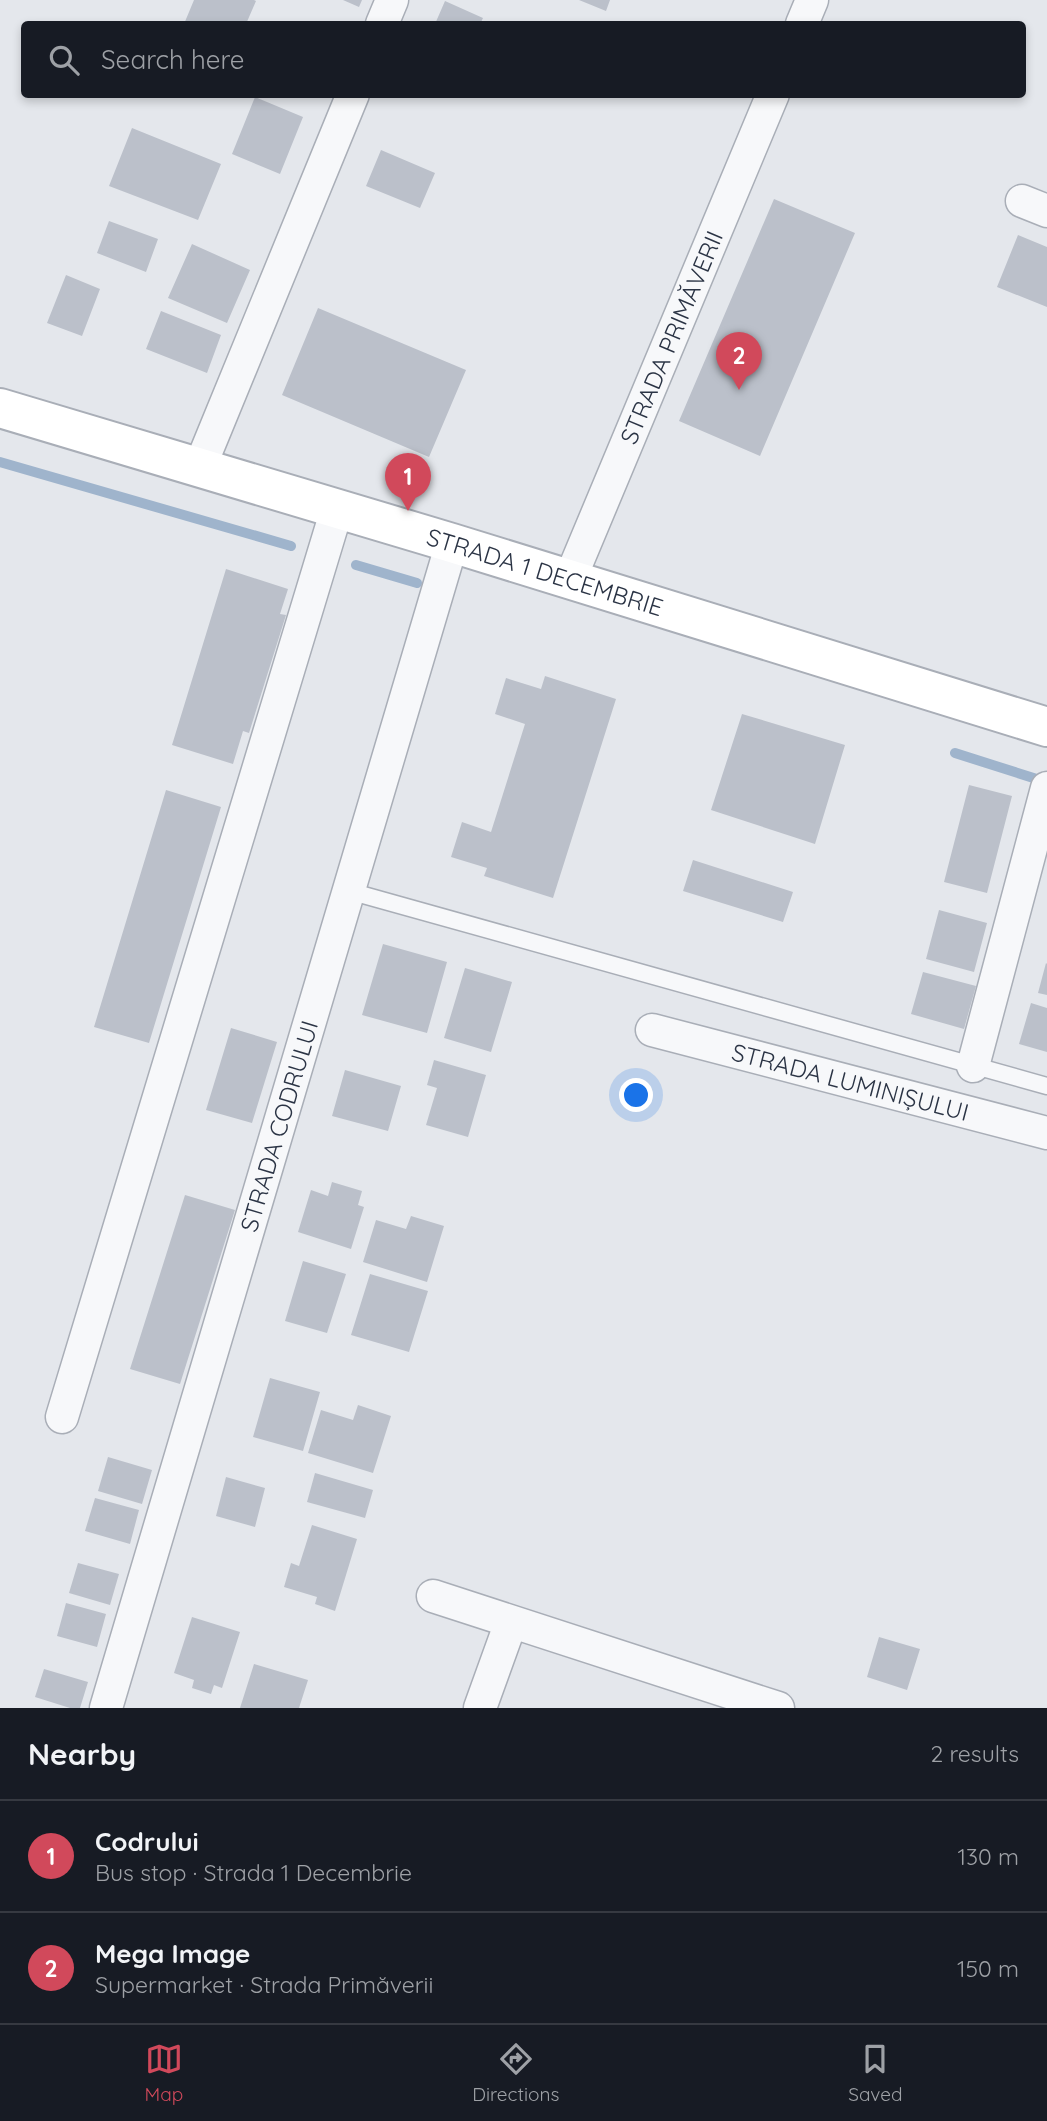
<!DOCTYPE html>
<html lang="en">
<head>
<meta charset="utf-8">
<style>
	body { margin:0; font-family:Quicksand,sans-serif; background:#242831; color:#f1f3f6 }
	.you { position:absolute; left:637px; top:1096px; width:24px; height:24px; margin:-18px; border:5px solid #fff; border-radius:50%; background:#1a73e8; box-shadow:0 0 0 10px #1a73e833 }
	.badge { display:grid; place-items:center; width:46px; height:46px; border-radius:50%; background:#d1495b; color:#fff; font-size:23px; font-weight:700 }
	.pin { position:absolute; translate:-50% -58px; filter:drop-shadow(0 2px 4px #0008) }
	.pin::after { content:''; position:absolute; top:37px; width:24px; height:21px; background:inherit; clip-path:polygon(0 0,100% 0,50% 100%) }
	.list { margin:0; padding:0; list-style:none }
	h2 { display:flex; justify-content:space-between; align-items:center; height:91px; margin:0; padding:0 28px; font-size:30px }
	h2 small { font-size:23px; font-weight:400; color:#9ea1a6 }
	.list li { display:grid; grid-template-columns:46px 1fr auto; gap:21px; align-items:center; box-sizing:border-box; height:112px; padding:0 28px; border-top:2px solid #363941 }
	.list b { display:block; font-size:26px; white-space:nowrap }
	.list p { margin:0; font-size:23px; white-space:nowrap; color:#9ea1a6 }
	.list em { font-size:23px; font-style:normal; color:#9ea1a6 }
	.icon { flex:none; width:38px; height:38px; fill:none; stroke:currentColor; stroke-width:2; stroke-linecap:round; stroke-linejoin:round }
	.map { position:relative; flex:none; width:1047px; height:1708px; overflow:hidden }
	.search { position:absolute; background:#171b24; box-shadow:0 4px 10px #0003; left:21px; right:21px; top:21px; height:77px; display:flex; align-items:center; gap:18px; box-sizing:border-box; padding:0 24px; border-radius:7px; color:#9ea1a6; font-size:26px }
	.sheet { height:315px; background:#171b24 }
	nav { display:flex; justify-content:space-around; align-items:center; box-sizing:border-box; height:98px; border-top:2px solid #363941; background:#171b24; font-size:19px; color:#9ea1a6 }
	nav a { display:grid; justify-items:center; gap:4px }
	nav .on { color:#d1495b }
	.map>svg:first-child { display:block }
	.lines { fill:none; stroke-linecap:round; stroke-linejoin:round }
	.stream { stroke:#9fb4cc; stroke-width:10 }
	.building { fill:#bbc0ca }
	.service-casing { stroke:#a9aeb7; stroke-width:19 }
	.minor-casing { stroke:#a9aeb7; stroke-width:35 }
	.secondary-casing { stroke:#a9aeb7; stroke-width:42 }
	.service { stroke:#f7f8fa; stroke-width:16 }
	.minor { stroke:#f7f8fa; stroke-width:32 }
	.secondary { stroke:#fff; stroke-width:38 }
	.labels { text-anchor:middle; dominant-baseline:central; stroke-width:6; stroke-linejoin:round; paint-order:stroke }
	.street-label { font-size:24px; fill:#2b3445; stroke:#f4f6f9 }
</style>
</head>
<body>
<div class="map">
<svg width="1047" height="1708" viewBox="0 0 1047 1708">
	<rect width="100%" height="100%" fill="#e4e7ec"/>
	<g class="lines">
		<path class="stream" d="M0 462 291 546
			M356 565 417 583
			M955 753 1046 782"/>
	</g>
	<path class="building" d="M194 0H254L256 1 246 24H184Z
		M343 0H362L359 7Z
		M579 0H610L606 11Z
		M445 1 483 18 480 24H435Z
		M255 97 303 117 280 174 232 154Z
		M132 128 221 164 198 220 109 186Z
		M381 150 435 173 420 208 366 186Z
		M774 199 855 233 760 456 679 421Z
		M109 221 158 239 146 272 97 253Z
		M1018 235 1047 247V307L997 287Z
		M192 244 250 270 227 323 168 298Z
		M66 275 100 289 82 336 47 323Z
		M318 308 466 370 429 457 282 395Z
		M161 311 221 335 207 373 146 349Z
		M226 569 288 589 280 614 286 615 249 733 243 731 233 764 172 745Z
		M545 676 616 699 553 898 484 876 487 868 451 857 462 822 491 832 525 724 495 714 506 678 541 689Z
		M742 714 845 745 815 844 711 810Z
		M969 785 1012 796 987 893 944 882Z
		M166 790 221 807 149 1043 94 1027Z
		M693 860 793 892 783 922 683 891Z
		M939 910 987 923 974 972 926 959Z
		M383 944 447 962 427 1033 362 1015Z
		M1046 963 1047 964V995L1038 993Z
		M465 968 512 982 491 1052 444 1038Z
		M923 972 976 986 964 1029 911 1014Z
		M1031 1003 1047 1008V1052L1019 1044Z
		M231 1028 277 1042 252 1123 206 1110Z
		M434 1060 486 1075 468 1137 426 1125 437 1088 427 1085Z
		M345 1070 401 1086 388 1131 332 1116Z
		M332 1182 362 1191 358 1205 364 1207 351 1249 298 1232 311 1190 328 1196Z
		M185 1195 235 1210 180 1384 130 1369Z
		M411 1216 444 1226 427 1282 363 1262 376 1220 406 1229Z
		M303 1261 346 1274 327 1333 285 1321Z
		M370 1274 428 1291 409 1352 351 1335Z
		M270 1378 320 1392 303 1451 253 1437Z
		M358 1405 391 1416 373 1473 308 1453 321 1410 353 1420Z
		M108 1457 152 1470 142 1504 98 1491Z
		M315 1473 373 1490 365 1518 307 1502Z
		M226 1477 265 1488 255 1527 216 1516Z
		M95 1498 139 1510 130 1544 85 1531Z
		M312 1525 357 1539 335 1611 315 1604 317 1597 284 1587 291 1563 299 1566Z
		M78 1563 119 1574 110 1605 69 1593Z
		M66 1603 106 1614 97 1647 57 1636Z
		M192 1617 240 1632 222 1688 214 1685 211 1694 192 1688 194 1680 174 1673Z
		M879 1637 920 1649 907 1690 867 1677Z
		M254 1664 308 1680 299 1708H240Z
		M44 1669 88 1682 80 1708H70L35 1697Z"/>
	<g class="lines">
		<defs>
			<path id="service" d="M349 891 1047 1086"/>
			<g id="minor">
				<path d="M382 24 392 0"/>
				<path d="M802 24 812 0"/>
				<path d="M1022 201 1047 211"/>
				<path d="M199 469 353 94"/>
				<path id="s1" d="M570 579 773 94"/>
				<path id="s2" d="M652 1030 1047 1133"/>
				<path d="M973 1066 1047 788"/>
				<path d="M62 1417 337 509"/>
				<path d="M433 1596 778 1708"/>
				<path id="s3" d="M106 1708 452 543"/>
				<path d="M480 1708 511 1622"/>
			</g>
			<g id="secondary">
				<path id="s4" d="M0 408 452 543 1047 727"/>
			</g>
		</defs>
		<use href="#service" class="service-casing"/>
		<use href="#minor" class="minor-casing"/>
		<use href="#secondary" class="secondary-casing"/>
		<use href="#service" class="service"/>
		<use href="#minor" class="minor"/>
		<use href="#secondary" class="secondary"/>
	</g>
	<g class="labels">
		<g class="street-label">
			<text stroke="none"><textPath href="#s1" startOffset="262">STRADA PRIMĂVERII</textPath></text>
			<text stroke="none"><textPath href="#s4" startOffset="569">STRADA 1 DECEMBRIE</textPath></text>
			<text stroke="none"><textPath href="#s2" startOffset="205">STRADA LUMINIȘULUI</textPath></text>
			<text stroke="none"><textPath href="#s3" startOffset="607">STRADA CODRULUI</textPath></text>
		</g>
	</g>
</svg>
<div class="you"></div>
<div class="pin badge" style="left:408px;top:511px">1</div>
<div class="pin badge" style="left:739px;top:390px">2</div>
<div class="search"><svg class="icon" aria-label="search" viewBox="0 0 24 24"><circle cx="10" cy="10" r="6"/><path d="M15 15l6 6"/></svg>Search here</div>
</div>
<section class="sheet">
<h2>Nearby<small>2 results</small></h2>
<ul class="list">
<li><span class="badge">1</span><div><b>Codrului</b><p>Bus stop · Strada 1 Decembrie</p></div><em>130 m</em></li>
<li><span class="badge">2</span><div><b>Mega Image</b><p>Supermarket · Strada Primăverii</p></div><em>150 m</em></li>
</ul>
</section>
<nav>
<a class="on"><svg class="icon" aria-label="map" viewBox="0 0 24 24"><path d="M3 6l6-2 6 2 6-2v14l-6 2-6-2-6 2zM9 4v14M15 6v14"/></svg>Map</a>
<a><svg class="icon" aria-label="directions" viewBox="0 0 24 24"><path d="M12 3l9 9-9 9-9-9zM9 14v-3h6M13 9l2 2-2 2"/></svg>Directions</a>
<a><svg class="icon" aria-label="saved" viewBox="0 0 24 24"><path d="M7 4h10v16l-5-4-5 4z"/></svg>Saved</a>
</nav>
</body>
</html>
